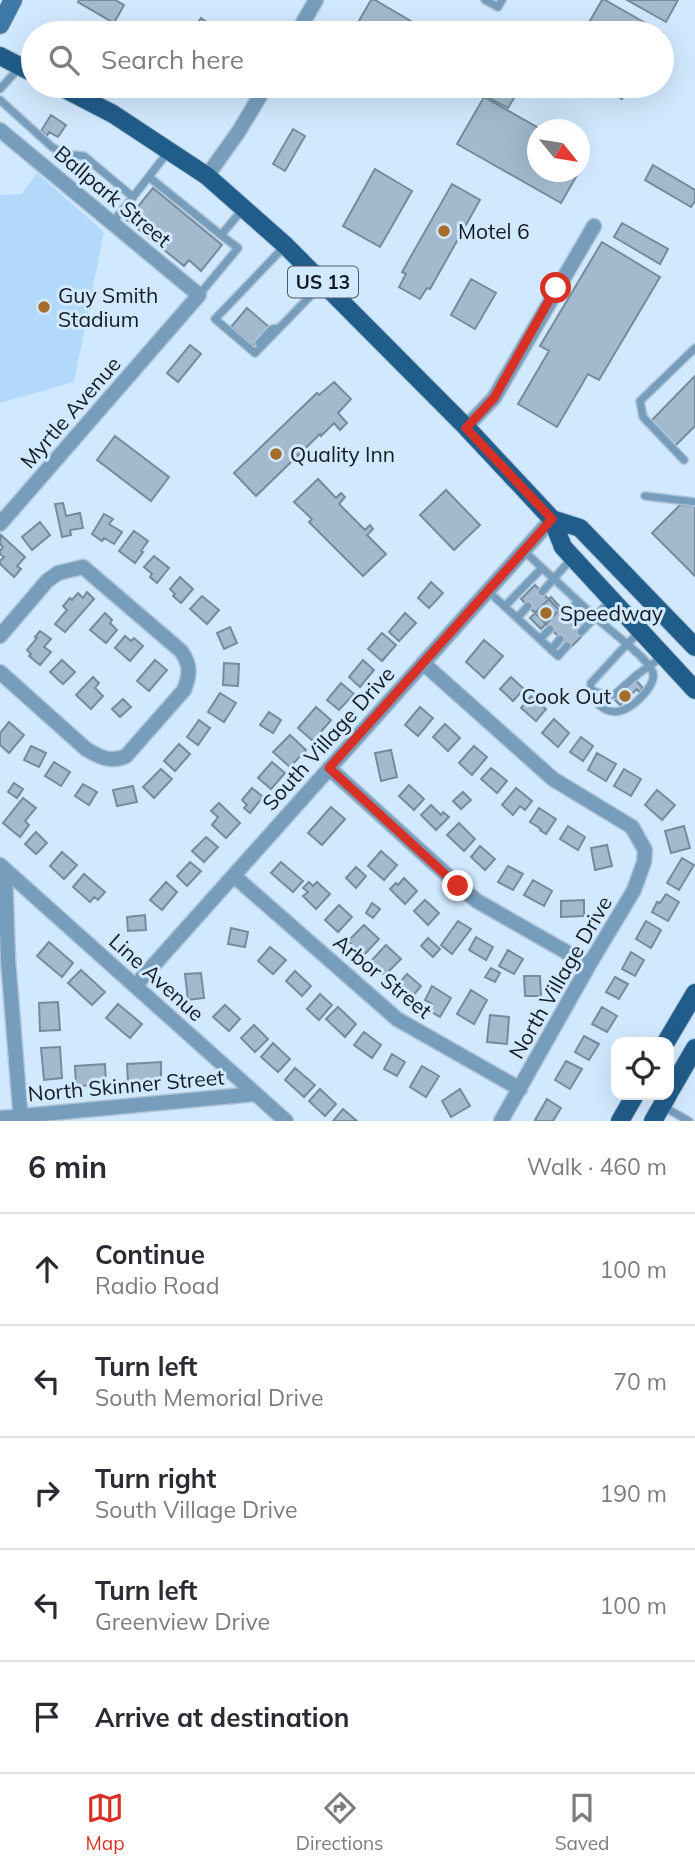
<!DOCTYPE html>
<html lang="en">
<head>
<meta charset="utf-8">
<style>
	body { margin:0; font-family:Mulish,sans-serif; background:#f2f2f3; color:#2b2b33 }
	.controls { position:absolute; right:21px; bottom:21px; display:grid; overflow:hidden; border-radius:14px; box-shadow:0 7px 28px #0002 }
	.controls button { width:63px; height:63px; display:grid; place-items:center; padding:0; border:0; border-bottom:2px solid #e1e1e2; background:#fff; color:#2b2b33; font:35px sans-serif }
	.compass { position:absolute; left:527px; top:119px; width:63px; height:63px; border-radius:50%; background:#fff; box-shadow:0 7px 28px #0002; rotate:120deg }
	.stop { position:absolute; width:21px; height:21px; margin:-16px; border:5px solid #d93025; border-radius:50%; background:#fff }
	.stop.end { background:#d93025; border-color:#fff; box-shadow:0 2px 7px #0008 }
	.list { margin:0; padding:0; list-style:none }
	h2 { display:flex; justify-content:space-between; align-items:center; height:91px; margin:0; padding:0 28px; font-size:30px }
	h2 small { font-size:23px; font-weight:400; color:#7c7c81 }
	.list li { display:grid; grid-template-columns:46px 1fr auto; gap:21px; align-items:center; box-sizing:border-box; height:112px; padding:0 28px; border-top:2px solid #e1e1e2 }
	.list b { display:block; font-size:26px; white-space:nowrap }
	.list p { margin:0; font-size:23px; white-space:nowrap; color:#7c7c81 }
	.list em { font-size:23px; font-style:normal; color:#7c7c81 }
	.icon { flex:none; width:38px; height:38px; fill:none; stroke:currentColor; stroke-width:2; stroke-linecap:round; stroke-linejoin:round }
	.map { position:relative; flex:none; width:695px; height:1121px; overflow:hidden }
	.search { position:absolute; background:#fff; box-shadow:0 7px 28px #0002; left:21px; right:21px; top:21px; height:77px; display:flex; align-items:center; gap:18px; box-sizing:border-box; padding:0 24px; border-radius:38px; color:#7c7c81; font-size:26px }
	.sheet { height:651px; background:#fff }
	nav { display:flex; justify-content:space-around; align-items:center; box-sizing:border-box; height:98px; border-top:2px solid #e1e1e2; background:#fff; font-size:19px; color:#7c7c81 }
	nav a { display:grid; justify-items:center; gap:4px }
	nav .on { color:#d93025 }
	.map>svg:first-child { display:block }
	.green { fill:#b2d8fa }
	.building { fill:#a3bace; stroke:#758b9d; stroke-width:2 }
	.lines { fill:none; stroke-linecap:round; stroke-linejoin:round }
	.lane-casing { stroke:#afc4d7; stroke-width:10 }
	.street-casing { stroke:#afc4d7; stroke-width:17 }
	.secondary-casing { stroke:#afc4d7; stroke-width:20 }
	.primary-casing { stroke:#afc4d7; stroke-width:20 }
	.lane { stroke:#779dbd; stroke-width:7 }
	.street { stroke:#779dbd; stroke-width:14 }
	.secondary { stroke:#3e78a7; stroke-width:18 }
	.primary { stroke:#215d8a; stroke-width:18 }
	.route { stroke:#d93025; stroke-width:9 }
	.poi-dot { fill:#a66c2c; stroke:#d1e9fe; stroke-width:2.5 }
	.labels { text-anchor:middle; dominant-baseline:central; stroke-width:6; stroke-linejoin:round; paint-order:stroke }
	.shield { fill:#d1e9fe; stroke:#4c5965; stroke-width:2 }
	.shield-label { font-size:19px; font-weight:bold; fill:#131b23 }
	.street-label { font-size:21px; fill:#131b23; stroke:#d1e9fe }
	.poi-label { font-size:21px; fill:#131b23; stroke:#d1e9fe; text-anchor:start }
</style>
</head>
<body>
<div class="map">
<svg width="695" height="1121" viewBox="0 0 695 1121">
	<rect width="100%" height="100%" fill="#d1e9fe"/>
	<path class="green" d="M37 173 104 232 74 382 0 403V195L22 194Z"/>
	<path class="building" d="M79 0H115L124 5 114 23 78 2Z
		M371 0H375L431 33H369L356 26Z
		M602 0H605L661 32 583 33Z
		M627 0H678L666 22Z
		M201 18 222 33H191Z
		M481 86H521L508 108 478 92Z
		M598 86H630L622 99Z
		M484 97 542 130H538V172H580V151L588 156 561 203 457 144Z
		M51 115 66 125 58 137 49 132 47 136 41 131Z
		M293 129 305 136 285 171 273 164Z
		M653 165 695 190V201L691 207 645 180Z
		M375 169 412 191 380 247 343 226Z
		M452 184 480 200 430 289 427 288 420 299 399 287 406 274 402 272Z
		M153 188 222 245 201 271 189 260 184 266 127 220Z
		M622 223 668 249 660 264 614 237Z
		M602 242 660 277 599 380 588 374 557 427 518 404 549 351 540 346Z
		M471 279 496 293 475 329 451 315Z
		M247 308 269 327 253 346 231 327Z
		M190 345 201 354 178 382 167 373Z
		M695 376V426L675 446 651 421Z
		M334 382 351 399 338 413 347 423 340 430 334 423 321 436 320 434 256 496 234 473 317 393 319 395Z
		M115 436 169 477 151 501 97 460Z
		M318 479 336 498 341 493 345 497 339 504 365 530 370 525 373 529 367 535 386 554 363 576 309 522 312 519 294 502Z
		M446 490 480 525 454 550 420 515Z
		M690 498H695V576L652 533 680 505 690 506Z
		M63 503 66 516 80 513 83 528 70 530 71 535 62 537 55 504Z
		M104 514 113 519 109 524 122 532 114 544 104 538 102 541 92 534Z
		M40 522 50 535 32 550 22 537Z
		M134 531 148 541 141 551 143 552 135 563 119 551Z
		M1 535 25 557 17 566 21 569 14 577 0 564V561L4 557 0 554V551L3 547 0 544Z
		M154 556 169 568 157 583 150 577 152 574 144 567Z
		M180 577 193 589 181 603 173 596 175 594 170 589Z
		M431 582 443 593 429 608 418 598Z
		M535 585 583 635 570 648 521 599Z
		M87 592 94 599 65 632 55 624 67 610 63 606 70 598 72 600 78 593 83 598Z
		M202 596 219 610 207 624 190 609Z
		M551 597 561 608 541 629 530 618Z
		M105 613 112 620 110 623 117 630 106 643 90 630Z
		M405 613 416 623 399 641 389 632Z
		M230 627 237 643 224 649 217 633Z
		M40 631 51 639 44 647 51 652 40 665 29 656 31 654 27 650 37 638 35 637Z
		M382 633 396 645 382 661 368 649Z
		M125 636 131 641 134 638 143 646 130 661 115 648Z
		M484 640 503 656 484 678 466 662Z
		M62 660 75 672 63 684 50 672Z
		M155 660 167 670 149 691 137 681Z
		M363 660 374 670 360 687 349 677Z
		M224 663 239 664 238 686 223 685Z
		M93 677 99 683 95 688 103 696 91 709 76 695Z
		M511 677 524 689 513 701 500 689Z
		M635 679 643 688 639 692 637 689 620 705 615 700 632 684 630 683Z
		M341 683 354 694 339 710 327 700Z
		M220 693 236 703 224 722 208 712Z
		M531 696 546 709 536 721 521 708Z
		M123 699 131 707 120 717 112 709Z
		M316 707 331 720 313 741 298 728Z
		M420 707 433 718 418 736 405 725Z
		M269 712 281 720 273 733 260 725Z
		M554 719 569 733 558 747 542 733Z
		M199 720 210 728 198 745 187 737Z
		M9 722 24 735 9 753 0 745V733Z
		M445 724 460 738 448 751 433 737Z
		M290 735 306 750 290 767 273 752Z
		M581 737 593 746 583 761 570 752Z
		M179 744 190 754 175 771 164 761Z
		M31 746 46 753 39 767 24 760Z
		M474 746 487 757 472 775 459 763Z
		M391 750 397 777 381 781 375 753Z
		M597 753 616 764 606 781 588 770Z
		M54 762 70 772 61 786 45 776Z
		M272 762 285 773 271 789 258 778Z
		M491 768 507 781 497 793 481 779Z
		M161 769 172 779 154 798 143 787Z
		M624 769 641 779 631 796 614 786Z
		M14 783 23 789 17 798 8 792Z
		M83 784 97 792 89 805 75 796Z
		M409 785 424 799 414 810 399 796Z
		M133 786 137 802 117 806 113 790Z
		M252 788 263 797 250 813 244 808 247 805 242 800Z
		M516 788 532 801 525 810 520 806 513 815 502 805Z
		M657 790 675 805 662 820 645 805Z
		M463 792 471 800 461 809 453 801Z
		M23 798 36 808 25 821 29 825 20 837 3 823Z
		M219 803 240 823 226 838 212 825 218 817 211 811Z
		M431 805 441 815 443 812 449 817 436 830 421 815Z
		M331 807 345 819 322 845 308 833Z
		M539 808 556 819 546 834 540 830 541 829 530 822Z
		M459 823 475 839 464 851 447 835Z
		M568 826 585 837 578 850 560 839Z
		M684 826 690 848 671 853 665 831Z
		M36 832 47 843 36 854 25 844Z
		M206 837 218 847 204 862 192 851Z
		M607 845 612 866 595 870 591 848Z
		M480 846 495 859 485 870 471 857Z
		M381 851 397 865 384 880 368 866Z
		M62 852 77 865 64 879 50 866Z
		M682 858 694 865 679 890 667 883Z
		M190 862 201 871 187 886 177 876Z
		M281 862 303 881 293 892 271 873Z
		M508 866 523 874 513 890 498 882Z
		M356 867 366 876 356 888 346 878Z
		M84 874 105 892 98 900 94 897 90 902 73 887Z
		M404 878 417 891 405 904 390 889 396 883 398 885Z
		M533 880 552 891 544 906 524 895Z
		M166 882 177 892 162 910 150 900Z
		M309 882 313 886 317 882 330 894 316 909 303 896 308 892 303 888Z
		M666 894 679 902 668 921 652 912 657 902 660 903Z
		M425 900 439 913 428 925 414 911Z
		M584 900V916L561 917V901Z
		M372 903 380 909 373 918 366 913Z
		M339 905 352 917 338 932 325 920Z
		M145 915 146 930 128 931 127 917Z
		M458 921 471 929 452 954 441 945Z
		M646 921 661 930 651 948 636 939Z
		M364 925 379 939 363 956 348 941Z
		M231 928 248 932 245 947 228 944Z
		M476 937 493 947 486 960 469 950Z
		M428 938 440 949 433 957 421 946Z
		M49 942 73 963 62 977 37 956Z
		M386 945 401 959 385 975 371 961Z
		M270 947 286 960 273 974 258 961Z
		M508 950 523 959 514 974 499 966Z
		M631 952 644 960 635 976 622 969Z
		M491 968 500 973 495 982 485 977Z
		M81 970 105 992 92 1005 68 983Z
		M295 971 311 986 302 996 286 981Z
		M201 973 204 998 188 1000 185 974Z
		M407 974 421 986 412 997 397 986Z
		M524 976H540L541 996H525Z
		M615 977 628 984 619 999 606 992Z
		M432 986 451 998 440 1017 428 1010 432 1004 425 1000Z
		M471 990 487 1000 474 1024 457 1014Z
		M320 994 332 1005 319 1020 307 1009Z
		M58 1002 60 1030 40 1031 39 1003Z
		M118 1004 142 1024 130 1038 106 1018Z
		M225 1005 240 1019 229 1031 213 1017Z
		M338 1007 356 1024 345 1037 326 1019Z
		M602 1007 617 1016 607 1032 592 1024Z
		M490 1015 509 1017 507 1044 487 1042Z
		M254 1025 268 1039 255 1052 241 1038Z
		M364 1032 381 1045 372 1058 354 1045Z
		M584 1036 599 1044 589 1060 575 1052Z
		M273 1043 290 1059 278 1072 261 1057Z
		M60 1047 62 1078 44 1080 41 1048Z
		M392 1054 405 1062 397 1076 384 1069Z
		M566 1061 582 1069 570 1089 555 1080Z
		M161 1062V1080L128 1082 127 1064Z
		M105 1064 106 1085 76 1086 75 1066Z
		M422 1066 439 1076 426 1097 410 1087Z
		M295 1068 315 1085 304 1097 285 1080Z
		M320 1089 336 1104 325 1116 309 1101Z
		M460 1089 470 1106 451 1117 442 1101Z
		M547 1099 561 1108 553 1121H538L535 1120Z
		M343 1109 357 1121H333Z"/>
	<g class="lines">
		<defs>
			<path id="lane" d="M485 0 498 7 502 0
				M0 89 20 67
				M0 100 52 147 65 154 84 156 133 197 168 152
				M149 177 221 235
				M112 223 133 197
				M284 247 215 319 255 353 323 283
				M199 295 238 248 221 235 243 209
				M259 343 272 329 279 328
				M684 460 643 417 640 401 695 348
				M645 496 695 502
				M524 551 595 617 581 632
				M488 591 558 656 567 646
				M542 592 572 558
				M611 600 595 617 627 644 640 632
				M505 606 542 568
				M564 615 578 602
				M517 618 528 606
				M574 625 588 610
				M540 639 550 629
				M627 644C635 651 649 662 653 673 656 686 634 706 623 710 605 717 589 699 591 683Z
				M551 650 560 639
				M591 690 604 695H614L638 674 662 657
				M662 1106 689 1121"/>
			<path id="street" d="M297 33 316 0
				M0 130 199 295 0 524
				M207 176 239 131 266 86
				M466 427 494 398 594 226
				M0 636 47 581 58 573 83 567 181 651C191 665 190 675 184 690L126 756C111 763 99 757 86 749L0 672
				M423 663 553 779 632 827 645 850 644 862 634 890 589 965 501 1121
				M329 768 458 885 477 901 589 965
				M0 865 286 1121
				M5 870 8 960 21 1121
				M234 876 397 1019 520 1089
				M135 986 552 519
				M0 1118 255 1094"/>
			<path id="secondary" d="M0 25 13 0"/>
			<path id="primary" d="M0 56 33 73
				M59 86 113 114 207 176 285 245 466 427 552 519 563 547 695 690
				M552 519 580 528 695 647
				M666 1042 695 993
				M669 1093 695 1048
				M620 1121 635 1095
				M653 1121 668 1095"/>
		</defs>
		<use href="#lane" class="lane-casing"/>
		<use href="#street" class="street-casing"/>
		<use href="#secondary" class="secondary-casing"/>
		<use href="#primary" class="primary-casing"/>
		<use href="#lane" class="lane"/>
		<use href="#street" class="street"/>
		<use href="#secondary" class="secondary"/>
		<use href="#primary" class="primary"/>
	</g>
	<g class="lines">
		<path class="route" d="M458 886 329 768 552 519 466 428 494 398 556 288"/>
	</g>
	<g class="poi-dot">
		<circle cx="444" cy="231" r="7"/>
		<circle cx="44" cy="307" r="7"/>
		<circle cx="276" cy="454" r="7"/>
		<circle cx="546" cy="613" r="7"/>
		<circle cx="625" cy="696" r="7"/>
	</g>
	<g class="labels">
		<rect class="shield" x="288" y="266.5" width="70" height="31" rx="5"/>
		<g class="shield-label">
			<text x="323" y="282">US 13</text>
		</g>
		<g class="street-label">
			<text transform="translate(113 196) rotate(40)">Ballpark Street</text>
			<text transform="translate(70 412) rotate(-49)">Myrtle Avenue</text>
			<text transform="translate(328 738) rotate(-48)">South Village Drive</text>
			<text transform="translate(383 976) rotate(39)">Arbor Street</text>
			<text transform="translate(157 977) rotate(42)">Line Avenue</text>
			<text transform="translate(560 977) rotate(-60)">North Village Drive</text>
			<text transform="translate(126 1085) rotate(-5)">North Skinner Street</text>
		</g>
		<g class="poi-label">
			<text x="458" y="231">Motel 6</text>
			<text x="58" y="295">Guy Smith<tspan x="58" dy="24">Stadium</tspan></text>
			<text x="290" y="454">Quality Inn</text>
			<text x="560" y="613">Speedway</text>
			<text x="611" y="696" text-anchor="end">Cook Out</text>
		</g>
	</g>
</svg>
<div class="controls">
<button><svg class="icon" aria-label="locate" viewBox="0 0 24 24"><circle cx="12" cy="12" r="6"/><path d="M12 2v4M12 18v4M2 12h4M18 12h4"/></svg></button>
</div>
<svg class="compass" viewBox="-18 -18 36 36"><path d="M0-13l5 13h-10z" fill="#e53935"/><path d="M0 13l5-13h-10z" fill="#7c7c81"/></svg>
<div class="stop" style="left:556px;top:288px"></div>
<div class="stop end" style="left:458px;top:886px"></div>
<div class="search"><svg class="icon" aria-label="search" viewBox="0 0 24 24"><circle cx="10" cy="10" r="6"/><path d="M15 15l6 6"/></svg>Search here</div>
</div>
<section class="sheet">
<h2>6 min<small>Walk · 460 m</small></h2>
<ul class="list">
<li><svg class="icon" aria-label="ahead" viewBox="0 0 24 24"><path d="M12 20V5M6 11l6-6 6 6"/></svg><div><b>Continue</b><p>Radio Road</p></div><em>100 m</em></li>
<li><svg class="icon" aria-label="left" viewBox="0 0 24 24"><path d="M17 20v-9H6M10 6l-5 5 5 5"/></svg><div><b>Turn left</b><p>South Memorial Drive</p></div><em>70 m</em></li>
<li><svg class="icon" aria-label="right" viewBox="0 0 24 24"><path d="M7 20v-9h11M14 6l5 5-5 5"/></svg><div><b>Turn right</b><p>South Village Drive</p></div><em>190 m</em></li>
<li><svg class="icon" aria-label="left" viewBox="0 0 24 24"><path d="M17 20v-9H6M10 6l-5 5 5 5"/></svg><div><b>Turn left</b><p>Greenview Drive</p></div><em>100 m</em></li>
<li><svg class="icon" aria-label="arrive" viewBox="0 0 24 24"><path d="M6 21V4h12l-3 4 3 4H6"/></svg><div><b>Arrive at destination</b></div></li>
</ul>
</section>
<nav>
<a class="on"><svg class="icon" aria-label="map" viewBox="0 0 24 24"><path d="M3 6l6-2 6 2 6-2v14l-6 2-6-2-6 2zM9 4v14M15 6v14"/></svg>Map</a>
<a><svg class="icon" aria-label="directions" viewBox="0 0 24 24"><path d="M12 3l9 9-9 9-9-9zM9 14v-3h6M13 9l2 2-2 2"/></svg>Directions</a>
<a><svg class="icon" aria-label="saved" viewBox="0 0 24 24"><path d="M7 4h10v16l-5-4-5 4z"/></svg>Saved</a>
</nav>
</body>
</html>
